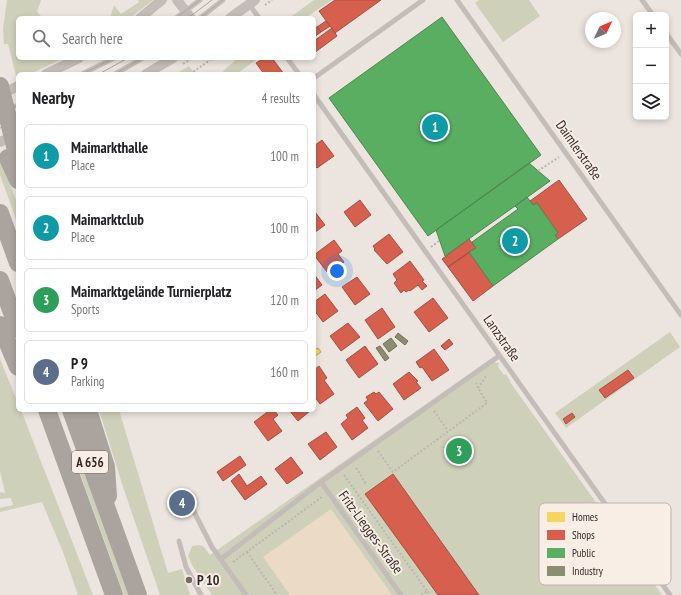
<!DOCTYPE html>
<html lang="en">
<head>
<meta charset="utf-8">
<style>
	body { margin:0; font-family:"PT Sans Narrow",sans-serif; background:#f6f6f6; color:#202124 }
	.controls { position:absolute; right:12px; top:12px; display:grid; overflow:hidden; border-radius:6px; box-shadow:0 2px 6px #0003 }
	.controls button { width:36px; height:36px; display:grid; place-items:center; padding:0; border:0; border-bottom:1px solid #e0e0e0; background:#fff; color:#202124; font:20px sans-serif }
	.compass { position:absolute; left:585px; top:12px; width:36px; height:36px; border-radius:50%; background:#fff; box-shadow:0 2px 6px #0003; rotate:46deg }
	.you { position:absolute; left:337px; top:271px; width:14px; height:14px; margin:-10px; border:3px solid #fff; border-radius:50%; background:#1a73e8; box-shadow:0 0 0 6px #1a73e833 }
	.badge { display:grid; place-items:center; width:26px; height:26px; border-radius:50%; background:#756b67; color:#fff; font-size:13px; font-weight:700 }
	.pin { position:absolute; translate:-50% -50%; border:2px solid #fff; box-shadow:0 1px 4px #0006 }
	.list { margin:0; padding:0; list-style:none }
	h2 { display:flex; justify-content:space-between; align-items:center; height:52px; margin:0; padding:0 16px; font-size:17px }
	h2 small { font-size:13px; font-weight:400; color:#757577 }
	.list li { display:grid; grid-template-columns:26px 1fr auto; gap:12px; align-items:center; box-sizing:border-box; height:64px; margin:0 8px 8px; padding:0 8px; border:1px solid #e0e0e0; border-radius:6px }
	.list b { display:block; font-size:15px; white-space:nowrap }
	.list p { margin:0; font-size:13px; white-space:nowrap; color:#757577 }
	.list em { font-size:13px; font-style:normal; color:#757577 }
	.icon { flex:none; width:22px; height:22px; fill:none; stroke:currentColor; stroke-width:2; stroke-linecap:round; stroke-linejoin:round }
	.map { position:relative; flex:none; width:681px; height:595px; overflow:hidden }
	.search { position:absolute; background:#fff; box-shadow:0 2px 6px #0003; left:16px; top:16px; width:300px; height:44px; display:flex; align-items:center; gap:10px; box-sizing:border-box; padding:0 14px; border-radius:6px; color:#757577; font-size:15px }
	.panel { position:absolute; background:#fff; box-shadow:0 2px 6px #0003; left:16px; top:72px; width:300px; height:340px; border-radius:6px }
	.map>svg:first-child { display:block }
	.green { fill:#cfd0ba }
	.sand { fill:#ebdac6 }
	.homes { fill:#f6d55c; stroke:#bca24c }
	.shops { fill:#d6604d; stroke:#a65042 }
	.public { fill:#5aae61; stroke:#4f8650 }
	.industry { fill:#8c8c6e; stroke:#726f59 }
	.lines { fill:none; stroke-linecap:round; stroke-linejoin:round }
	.path { stroke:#bdb5b1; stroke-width:2; stroke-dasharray:2 2; stroke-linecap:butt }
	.lane { stroke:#c4bcb8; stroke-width:5 }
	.street { stroke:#c4bcb8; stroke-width:10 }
	.highway { stroke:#aaa39e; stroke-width:18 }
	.tram { stroke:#aca6a2; stroke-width:1 }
	.highway-bridge { stroke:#aaa39e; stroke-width:18 }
	.poi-dot { fill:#756b67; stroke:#f8eee6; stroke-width:1.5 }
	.labels { text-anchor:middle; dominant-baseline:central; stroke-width:4; stroke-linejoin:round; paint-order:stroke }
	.shield { fill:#f8eee6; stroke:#706560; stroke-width:1 }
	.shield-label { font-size:13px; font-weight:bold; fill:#352a27 }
	.street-label { font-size:14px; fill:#352a27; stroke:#f8eee6 }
	.poi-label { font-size:14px; font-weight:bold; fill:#352a27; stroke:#f8eee6; text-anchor:start }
	.key { fill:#f8eee6; stroke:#beb3ad; stroke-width:1 }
	.key-label { font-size:11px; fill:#352a27 }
</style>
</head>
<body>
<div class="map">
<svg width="681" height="595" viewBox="0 0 681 595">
	<rect width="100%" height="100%" fill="#ece4df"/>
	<path class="green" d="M7 0H41L37 12 43 18H18V58H64L30 74H18L17 80 8 44H4L3 29Z
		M138 0H153L130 18H110L114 5 121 14 139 2Z
		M314 0H332L305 18H289Z
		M479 0H529L540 16 503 42 475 3Z
		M238 58H258L237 74H225L223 71Z
		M189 66 194 73 192 74H176Z
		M2 162 18 206V225L0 175V163Z
		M670 332 680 347 566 428 555 413Z
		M492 358 496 363H499L498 367 504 375 506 374 510 381V382L662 595H212L193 567 188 556 192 546C204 544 203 546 210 555Z
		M0 359 18 403V410H21L93 595H78L63 552 42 502 0 512V508L13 505 11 498 0 499V492L5 493 0 471Z
		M99 410H119L168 573 182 569 190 595H160L124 490Z
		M78 453 130 595H124L73 454Z"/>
	<path class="sand" d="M331 509 392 595H290L263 557Z"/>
	<path class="homes" d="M314 347 316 349 318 348 321 352 314 357Z"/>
	<path class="shops" d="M335 0H381L335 33 319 11Z
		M326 21 330 26 321 32 317 27Z
		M317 27 321 32 314 37V29Z
		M332 28 337 36 314 53V41Z
		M264 58H272L284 74H264L256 63Z
		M322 140 334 156 317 168V167L314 169V146Z
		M559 180 587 219 558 239 555 235 558 233 537 203 533 205 530 201Z
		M360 200 371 215 355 227 344 212Z
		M314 212H315L325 225 314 233Z
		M389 234 403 252 387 264 374 250 375 249 373 246Z
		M469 239 476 248 448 267 442 259Z
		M334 240 342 251 338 254 344 262 329 273 328 271 327 272 314 255Z
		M469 252 493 286 473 301 448 267Z
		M410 261 424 280 422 281 427 286 422 290 418 285 410 291 409 290 406 292 404 290 401 293 394 283 397 280 393 274Z
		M314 274 322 285 314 291Z
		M357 277 370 294 355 305 342 287Z
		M325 294 338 311 323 322 314 310V302Z
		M433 298 448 318 429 332 414 312Z
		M382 308 395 327 378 339 365 320Z
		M348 323 360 337 341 351 330 336Z
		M449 339 453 344 445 350 441 346Z
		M365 346 378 364 359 378 346 360Z
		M434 349 449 370 432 381 422 367 420 368 416 362Z
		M319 366 327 378 324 380 334 394 320 404 314 396V377L316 376 314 374V370Z
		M628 370 634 378 605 398 599 390Z
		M409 372 418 381 416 382 421 388 404 400 393 384Z
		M374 392 376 394 379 392 393 409 378 421 364 403 368 400 366 397Z
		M357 407 365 418 362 420 368 428 352 440 341 424 348 418 346 415Z
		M270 410H274L278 415 273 419 282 431 268 441 254 422Z
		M289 410H310V411L298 421Z
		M572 413 575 417 566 424 563 419Z
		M326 432 337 447 320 460 308 444Z
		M240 456 246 465 223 481 217 472Z
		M291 457 303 473 287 484 275 469Z
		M239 474 247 486 261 476 267 484 245 500 231 481Z
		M393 474 479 595H438L365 494Z"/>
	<path class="public" d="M442 17 541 155 428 236 329 98Z
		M529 163 550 181 445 256 436 230Z
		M527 197 533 205 537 203 558 233 555 235 558 239 493 286 469 252 476 248 472 242 518 209 515 206Z"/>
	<path class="industry" d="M398 333 408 341 405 345 395 337Z
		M391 338 397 346 389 352 383 344Z
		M380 346 389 358 385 361 376 348Z"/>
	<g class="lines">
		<path class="path" d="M265 5 272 0
			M183 64 192 58
			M190 74 213 58
			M538 171 559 157
			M431 247 439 241
			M478 388 486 376
			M434 411 448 431
			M378 451 393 472 487 403 478 388 476 383
			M356 468 366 484
			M344 475 427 591
			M247 552 277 595
			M233 562 322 497
			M421 595 427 591 430 595"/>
		<path class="lane" d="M457 0 681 315
			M642 0 653 15
			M249 4 259 18
			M176 18 200 0
			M200 18 223 0
			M666 33 681 54
			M287 58 299 74
			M82 74 114 58
			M115 74 143 58
			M314 78 423 0
			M314 95 670 595
			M8 109 18 105
			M321 482 401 595
			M186 496 212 547 246 595
			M179 541 186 567 201 595
			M221 559 321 482 499 356"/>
		<path class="street" d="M177 0 191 18
			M140 18 162 0
			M230 18 255 0
			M46 74 79 58
			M146 74 173 58
			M0 95 18 86
			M0 142 16 135"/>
		<path class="highway" d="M8 158 18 180
			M0 213 18 263
			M0 280 18 329
			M0 325 18 367
			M47 410 114 595
			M71 410 138 595
			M88 410 106 467 108 496"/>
		<path class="tram" d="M176 18 200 0
			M188 18 212 0
			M200 18 223 0
			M82 74 114 58
			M99 74 128 58
			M115 74 143 58
			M0 113 18 105
			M0 121 18 113
			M0 128 18 120"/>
		<path class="highway-bridge" d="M0 86 17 154"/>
	</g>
	<circle class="poi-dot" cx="189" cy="580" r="4"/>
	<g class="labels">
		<rect class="shield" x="72" y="451" width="36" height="22" rx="3"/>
		<g class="shield-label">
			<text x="90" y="462">A 656</text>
		</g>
		<g class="street-label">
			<text transform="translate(579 150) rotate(55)">Daimlerstraße</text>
			<text transform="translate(502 338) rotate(55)">Lanzstraße</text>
			<text transform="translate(371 532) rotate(54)">Fritz-Liegges-Straße</text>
		</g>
		<g class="poi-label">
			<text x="197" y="580">P 10</text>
		</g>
	</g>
	<rect x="539" y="503" width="132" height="82" rx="6" class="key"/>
	<rect x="547" y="512" width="18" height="10" fill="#f6d55c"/>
	<rect x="547" y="530" width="18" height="10" fill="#d6604d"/>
	<rect x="547" y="548" width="18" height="10" fill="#5aae61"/>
	<rect x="547" y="566" width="18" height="10" fill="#8c8c6e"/>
	<g class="key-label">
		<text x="572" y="521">Homes</text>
		<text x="572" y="539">Shops</text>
		<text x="572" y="557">Public</text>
		<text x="572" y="575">Industry</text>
	</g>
</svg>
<div class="controls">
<button>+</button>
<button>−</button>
<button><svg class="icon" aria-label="layers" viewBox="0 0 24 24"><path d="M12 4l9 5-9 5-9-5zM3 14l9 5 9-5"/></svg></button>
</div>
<svg class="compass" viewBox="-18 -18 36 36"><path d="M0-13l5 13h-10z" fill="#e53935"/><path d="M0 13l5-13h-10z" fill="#757577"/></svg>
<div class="you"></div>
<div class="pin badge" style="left:435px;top:127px;background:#0f9aa8">1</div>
<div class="pin badge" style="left:515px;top:241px;background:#0f9aa8">2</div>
<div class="pin badge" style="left:459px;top:451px;background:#2e9e5b">3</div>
<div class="pin badge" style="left:182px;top:503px;background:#5c6f8a">4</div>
<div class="search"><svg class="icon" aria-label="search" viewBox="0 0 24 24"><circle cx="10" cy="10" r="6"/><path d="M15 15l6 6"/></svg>Search here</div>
<section class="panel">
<h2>Nearby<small>4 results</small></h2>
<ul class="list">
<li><span class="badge" style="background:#0f9aa8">1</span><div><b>Maimarkthalle</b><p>Place</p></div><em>100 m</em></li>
<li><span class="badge" style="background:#0f9aa8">2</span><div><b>Maimarktclub</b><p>Place</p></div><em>100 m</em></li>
<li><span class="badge" style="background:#2e9e5b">3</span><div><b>Maimarktgelände Turnierplatz</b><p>Sports</p></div><em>120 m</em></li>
<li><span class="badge" style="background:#5c6f8a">4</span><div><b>P 9</b><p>Parking</p></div><em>160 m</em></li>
</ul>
</section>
</div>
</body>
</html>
